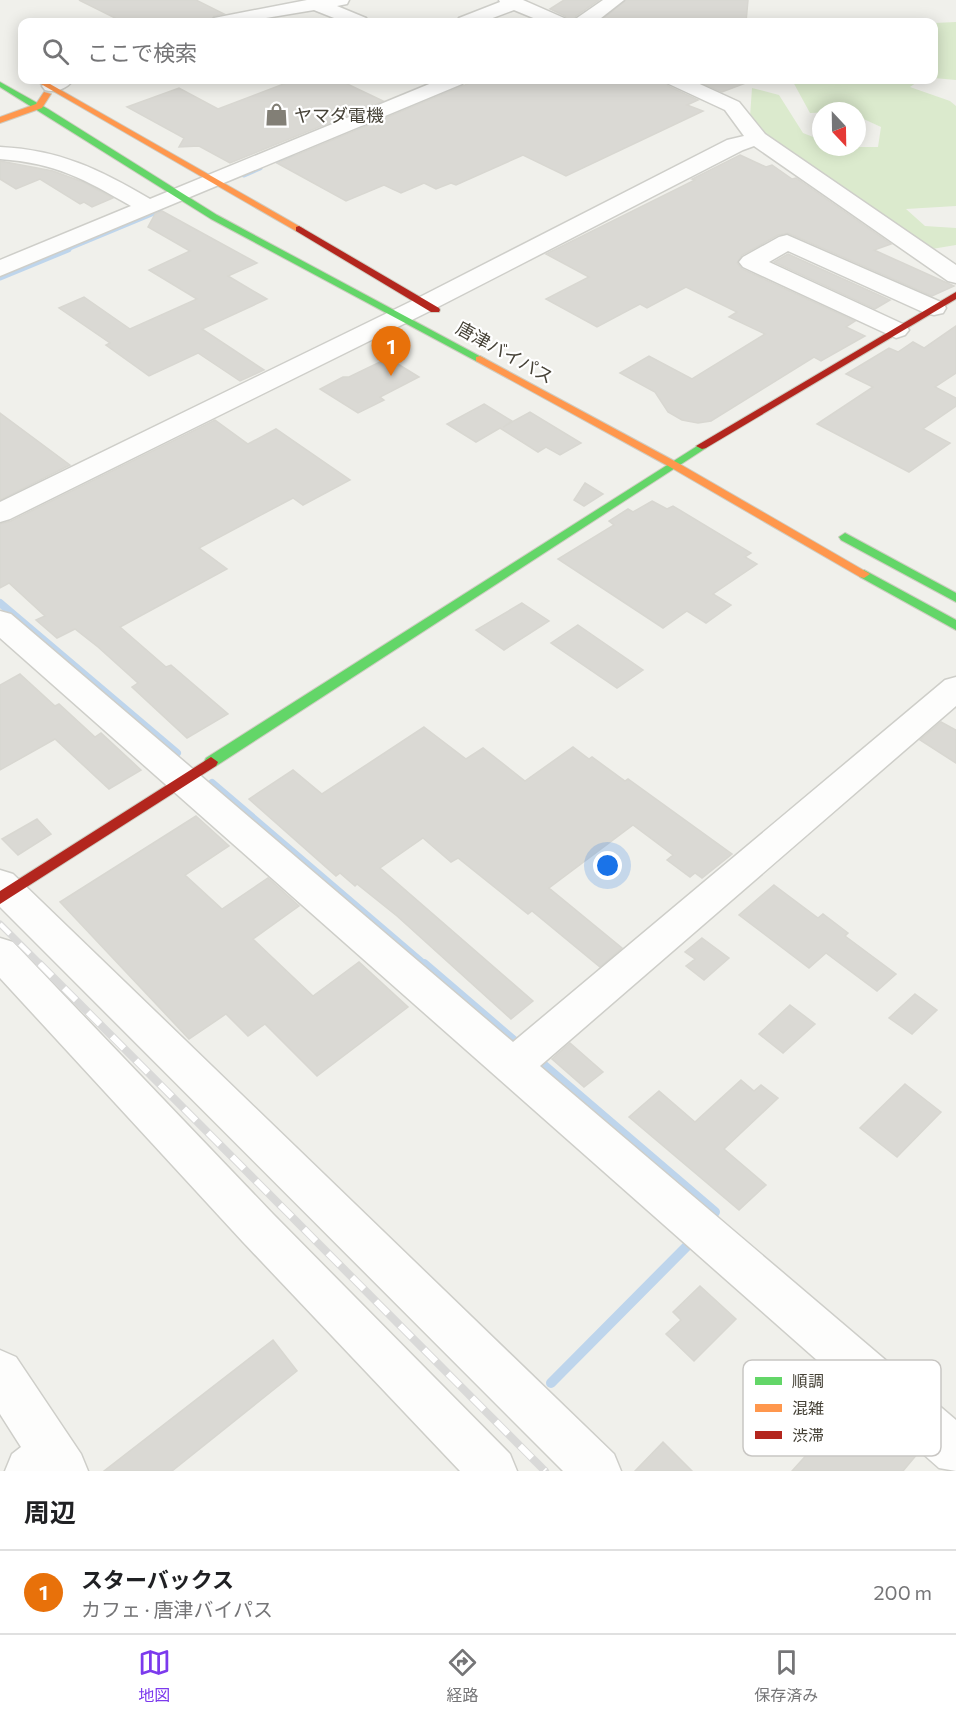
<!DOCTYPE html>
<html lang="ja">
<head>
<meta charset="utf-8">
<style>
	body { margin:0; font-family:Commissioner,"Noto Sans JP",sans-serif; background:#f6f6f6; color:#202124 }
	.compass { position:absolute; left:812px; top:102px; width:54px; height:54px; border-radius:50%; background:#fff; box-shadow:0 3px 15px #0003; rotate:158deg }
	.you { position:absolute; left:608px; top:866px; width:21px; height:21px; margin:-15px; border:4px solid #fff; border-radius:50%; background:#1a73e8; box-shadow:0 0 0 9px #1a73e833 }
	.badge { display:grid; place-items:center; width:39px; height:39px; border-radius:50%; background:#7c3aed; color:#fff; font-size:20px; font-weight:700 }
	.pin { position:absolute; translate:-50% -50px; filter:drop-shadow(0 2px 3px #0008) }
	.pin::after { content:''; position:absolute; top:32px; width:21px; height:18px; background:inherit; clip-path:polygon(0 0,100% 0,50% 100%) }
	.list { margin:0; padding:0; list-style:none }
	h2 { display:flex; justify-content:space-between; align-items:center; height:78px; margin:0; padding:0 24px; font-size:26px }
	h2 small { font-size:20px; font-weight:400; color:#757577 }
	.list li { display:grid; grid-template-columns:39px 1fr auto; gap:18px; align-items:center; box-sizing:border-box; height:84px; padding:0 24px; border-top:2px solid #e0e0e0 }
	.list b { display:block; font-size:22px; white-space:nowrap }
	.list p { margin:0; font-size:20px; white-space:nowrap; color:#757577 }
	.list em { font-size:20px; font-style:normal; color:#757577 }
	.icon { flex:none; width:33px; height:33px; fill:none; stroke:currentColor; stroke-width:2; stroke-linecap:round; stroke-linejoin:round }
	.map { position:relative; flex:none; width:956px; height:1471px; overflow:hidden }
	.search { position:absolute; background:#fff; box-shadow:0 3px 15px #0003; left:18px; right:18px; top:18px; height:66px; display:flex; align-items:center; gap:15px; box-sizing:border-box; padding:0 21px; border-radius:12px; color:#757577; font-size:22px }
	.sheet { height:162px; background:#fff }
	nav { display:flex; justify-content:space-around; align-items:center; box-sizing:border-box; height:84px; border-top:2px solid #e0e0e0; background:#fff; font-size:16px; color:#757577 }
	nav a { display:grid; justify-items:center; gap:3px }
	nav .on { color:#7c3aed }
	.map>svg:first-child { display:block }
	.green { fill:#dbeacd }
	.lines { fill:none; stroke-linecap:round; stroke-linejoin:round }
	.stream-far3 { stroke:#bed5ec; stroke-width:5 }
	.stream-far2 { stroke:#bed5ec; stroke-width:7 }
	.stream-far1 { stroke:#bed5ec; stroke-width:8 }
	.stream { stroke:#bed5ec; stroke-width:10 }
	.building { fill:#dad9d4; stroke:#d8d7d1; stroke-width:1.5 }
	.street-casing { stroke:#cecec9; stroke-width:3 }
	.fast-casing { stroke:#cfcdc2; stroke-width:2 }
	.slow-casing { stroke:#cfcdc2; stroke-width:2 }
	.jam-casing { stroke:#cfcdc2; stroke-width:2 }
	.street { fill:#fdfdfc; fill-rule:evenodd }
	.fast { fill:#63d668; fill-rule:evenodd }
	.slow { fill:#ff974d; fill-rule:evenodd }
	.jam { fill:#b3261e; fill-rule:evenodd }
	.rail-far1-casing { stroke:#d9d9d8; stroke-width:7 }
	.rail-casing { stroke:#d9d9d8; stroke-width:8 }
	.rail-far1 { stroke:#fff; stroke-width:4.5; stroke-dasharray:14; stroke-linecap:butt }
	.rail { stroke:#fff; stroke-width:6; stroke-dasharray:17; stroke-linecap:butt }
	.labels { text-anchor:middle; dominant-baseline:central; stroke-width:4.5; stroke-linejoin:round; paint-order:stroke }
	.far-poi-label { font-size:18px; fill:#464237; stroke:#fff; text-anchor:start }
	.far-street-label { font-size:18px; fill:#464237; stroke:#fff }
	.key { fill:#fff; stroke:#c8c6c3; stroke-width:1.5 }
	.key-label { font-size:16px; fill:#464237 }
</style>
</head>
<body>
<div class="map">
<svg width="956" height="1471" viewBox="0 0 956 1471">
	<rect width="100%" height="100%" fill="#f0f0eb"/>
	<path class="green" d="M956 22V80L934 78V23Z
		M792 80H920L910 87 950 101 956 106V206L906 209 925 226 956 228V245L926 250 772 141 750 117 752 88 779 95 803 133 821 140V147H878L881 127 857 116V111L810 113Z"/>
	<g class="lines">
		<path class="stream-far3" d="M278 161 291 155
			M244 175 260 168
			M65 250 159 211"/>
		<path class="stream-far2" d="M0 277 68 249"/>
		<path class="stream-far1" d="M0 603 177 753
			M212 783 426 966"/>
		<path class="stream" d="M424 964 522 1048
			M535 1058 715 1212 708 1221
			M551 1383 694 1239"/>
	</g>
	<path class="building" d="M79 0H196L224 14 214 16 210 22H123Z
		M564 0H599L576 16 573 22H568L565 16 550 9Z
		M626 0H748L746 22H599Z
		M294 80H339L383 101 230 163 199 146 179 147 184 138 127 107 179 88 218 109Z
		M477 80H664L668 86 698 100 687 105 703 111 566 176 523 155 456 185 451 183 436 189 424 183 401 193 384 185 346 201 277 163Z
		M695 80H747L748 82 722 92Z
		M740 155 766 167 772 165 792 179 796 178 891 244 874 250 954 286 932 296 788 233 778 235 742 255 737 263 742 269 855 321 846 327 865 336 821 361 814 357 711 421 698 423 682 420 668 412 655 392 620 373 649 356 692 379 765 334 729 317 737 312 686 287 647 308 640 304 597 327 546 299 589 277 546 254 695 180 692 179Z
		M0 161 53 171 83 182 113 198 92 207 84 202 80 204 40 179 16 189 0 179Z
		M162 211 257 263 228 276 267 299 202 329 264 370 240 381 198 353 149 376 106 345 110 343 59 308 84 297 130 329 197 299 149 270 190 251 148 227 155 214Z
		M788 254 890 300 875 309 774 262Z
		M956 326V373L935 387 956 398V406L923 429 950 443 909 472 817 424 873 387 846 374 889 348 898 352 913 342 924 348Z
		M388 358 419 377 380 397 384 400 358 413 320 389 343 377H349Z
		M484 404 512 421 503 427 530 412 581 443 560 455 546 447 538 452 500 428 476 442 447 424Z
		M0 413 70 465 0 500Z
		M215 420 248 444 276 429 350 480 303 505 293 498 199 548 227 569 120 627 166 667 171 665 228 714 187 738 132 687 138 683 98 647 75 629 57 638 36 620 45 616 9 583 0 588V524L11 521Z
		M585 483 603 494 584 506 574 500Z
		M652 501 667 509 673 506 751 553 745 557 757 564 713 594 731 605 706 623 687 611 663 628 558 559 614 525 609 521 628 509 633 512Z
		M522 603 549 621 504 650 476 630Z
		M578 625 643 670 617 688 551 643Z
		M20 674 55 706 59 704 95 737 101 733 141 770 109 789 55 739 0 770V685Z
		M941 722 956 730V763L920 740Z
		M424 727 466 759 483 748 525 781 573 747 589 759 592 757 625 781 628 779 732 854 702 878 695 873 690 877 667 860 673 855 633 825 549 888 622 948 600 967 532 911 528 914 458 858 451 862 423 838 380 868 533 1001 511 1019 397 916 357 884 355 886 340 873 336 876 249 799 293 770 322 794Z
		M196 816 229 846 185 875 222 909 268 878 299 906 253 939 313 996 359 962 408 1007 317 1076 265 1024 248 1036 226 1014 189 1039 60 902Z
		M37 819 51 834 18 855 2 839Z
		M774 885 818 918 823 914 848 933 845 936 896 974 877 991 826 953 809 968 739 915Z
		M702 938 729 958 704 980 686 966 695 959 685 952Z
		M915 994 937 1010 912 1034 889 1018Z
		M790 1005 815 1024 783 1053 759 1034Z
		M570 1043 603 1072 584 1087 552 1059Z
		M741 1080 754 1091 761 1085 778 1098 724 1149 766 1185 739 1210 629 1117 659 1091 695 1122Z
		M905 1084 941 1112 897 1157 860 1128Z
		M700 1286 736 1319 694 1361 666 1334 681 1320 673 1312Z
		M273 1340 297 1371 172 1471H104Z
		M857 1399 918 1453 903 1471H792Z
		M663 1442 692 1471H635Z"/>
	<g class="lines">
		<defs>
			<path id="street" d="M307 0H349L347 4 337 6 366 18 368 22H344L314 10 242 22H212L214 18Z
				M499 0H523L564 18 566 22H543L514 10 482 22H457L459 18 500 2Z
				M603 0H624L596 22H575L577 18Z
				M49 80H73C67 89 55 93 45 90L42 86Z
				M439 80H465L462 84 0 276V260L131 206C84 179 56 163 0 159V147C60 150 99 169 150 199Z
				M666 80H691L739 102 765 134 956 265V283L948 281 754 146 743 150 434 309 10 519 0 522V502L416 299 727 140 744 136 725 110 669 84Z
				M787 235 943 303 946 308 943 313 934 315 925 313 788 251 769 262 905 325 909 330 905 335 896 338 743 267 739 262 743 257 779 237Z
				M0 611 11 614 513 1042 945 680 956 677V706L540 1066 956 1420V1471L939 1468 0 638Z
				M0 870 13 874 614 1454 621 1471H563L0 907Z
				M0 938 13 942 273 1214 510 1454 517 1471H460L243 1242 0 978Z
				M0 1350 16 1357 81 1454 88 1471H5L12 1454 21 1447 0 1414Z"/>
			<path id="fast" d="M0 82 48 109 217 215 485 359 480 362 476 361 211 219 0 87Z
				M702 443 706 444V448L216 766H206L204 762 206 758Z
				M845 533 956 593V602L841 540 839 537Z
				M864 570 956 620V630L860 577 858 574Z"/>
			<path id="slow" d="M34 80H43L304 229 296 231Z
				M44 92 51 94 42 108 0 123V117L36 104Z
				M480 356 678 463 870 574 864 578 860 577 670 467 476 361V357Z"/>
			<path id="jam" d="M299 226 439 308 440 310 439 312H431L296 231V227Z
				M956 292V299L706 448 702 449 696 446Z
				M211 757 218 762 216 766 0 904V891Z"/>
		</defs>
		<use href="#street" class="street-casing"/>
		<use href="#fast" class="fast-casing"/>
		<use href="#slow" class="slow-casing"/>
		<use href="#jam" class="jam-casing"/>
		<use href="#street" class="street"/>
		<use href="#fast" class="fast"/>
		<use href="#slow" class="slow"/>
		<use href="#jam" class="jam"/>
		<defs>
			<path id="rail-far1" d="M0 924 42 966"/>
			<path id="rail" d="M40 964 545 1471"/>
		</defs>
		<use href="#rail-far1" class="rail-far1-casing"/>
		<use href="#rail" class="rail-casing"/>
		<use href="#rail-far1" class="rail-far1"/>
		<use href="#rail" class="rail"/>
	</g>
	<defs>
		<symbol id="shop-bare" viewBox="-9 -9 18 18"><path d="M-5-2.5h2.3a2.7 3.5 0 0 1 5.4 0H5L5.5 6h-11ZM-1.5-2.5h3a1.5 2.3 0 0 0-3 0Z" fill="#827f76" stroke="#fff" stroke-width="2.5" paint-order="stroke"/></symbol>
	</defs>
	<g fill-rule="evenodd">
		<use href="#shop-bare" x="260" y="98" width="33" height="33"/>
	</g>
	<g class="labels">
		<g class="far-poi-label">
			<text x="294" y="115">ヤマダ電機</text>
		</g>
		<g class="far-street-label">
			<text transform="translate(505 352) rotate(29)">唐津バイパス</text>
		</g>
	</g>
	<rect x="743" y="1360" width="198" height="96" rx="9" class="key"/>
	<rect x="755" y="1377" width="27" height="8" fill="#63d668"/>
	<rect x="755" y="1404" width="27" height="8" fill="#ff974d"/>
	<rect x="755" y="1431" width="27" height="8" fill="#b3261e"/>
	<g class="key-label">
		<text x="792" y="1387">順調</text>
		<text x="792" y="1414">混雑</text>
		<text x="792" y="1441">渋滞</text>
	</g>
</svg>
<svg class="compass" viewBox="-18 -18 36 36"><path d="M0-13l5 13h-10z" fill="#e53935"/><path d="M0 13l5-13h-10z" fill="#757577"/></svg>
<div class="you"></div>
<div class="pin badge" style="left:391px;top:376px;background:#e8710a">1</div>
<div class="search"><svg class="icon" aria-label="search" viewBox="0 0 24 24"><circle cx="10" cy="10" r="6"/><path d="M15 15l6 6"/></svg>ここで検索</div>
</div>
<section class="sheet">
<h2>周辺<small></small></h2>
<ul class="list">
<li><span class="badge" style="background:#e8710a">1</span><div><b>スターバックス</b><p>カフェ · 唐津バイパス</p></div><em>200 m</em></li>
</ul>
</section>
<nav>
<a class="on"><svg class="icon" aria-label="map" viewBox="0 0 24 24"><path d="M3 6l6-2 6 2 6-2v14l-6 2-6-2-6 2zM9 4v14M15 6v14"/></svg>地図</a>
<a><svg class="icon" aria-label="directions" viewBox="0 0 24 24"><path d="M12 3l9 9-9 9-9-9zM9 14v-3h6M13 9l2 2-2 2"/></svg>経路</a>
<a><svg class="icon" aria-label="saved" viewBox="0 0 24 24"><path d="M7 4h10v16l-5-4-5 4z"/></svg>保存済み</a>
</nav>
</body>
</html>
